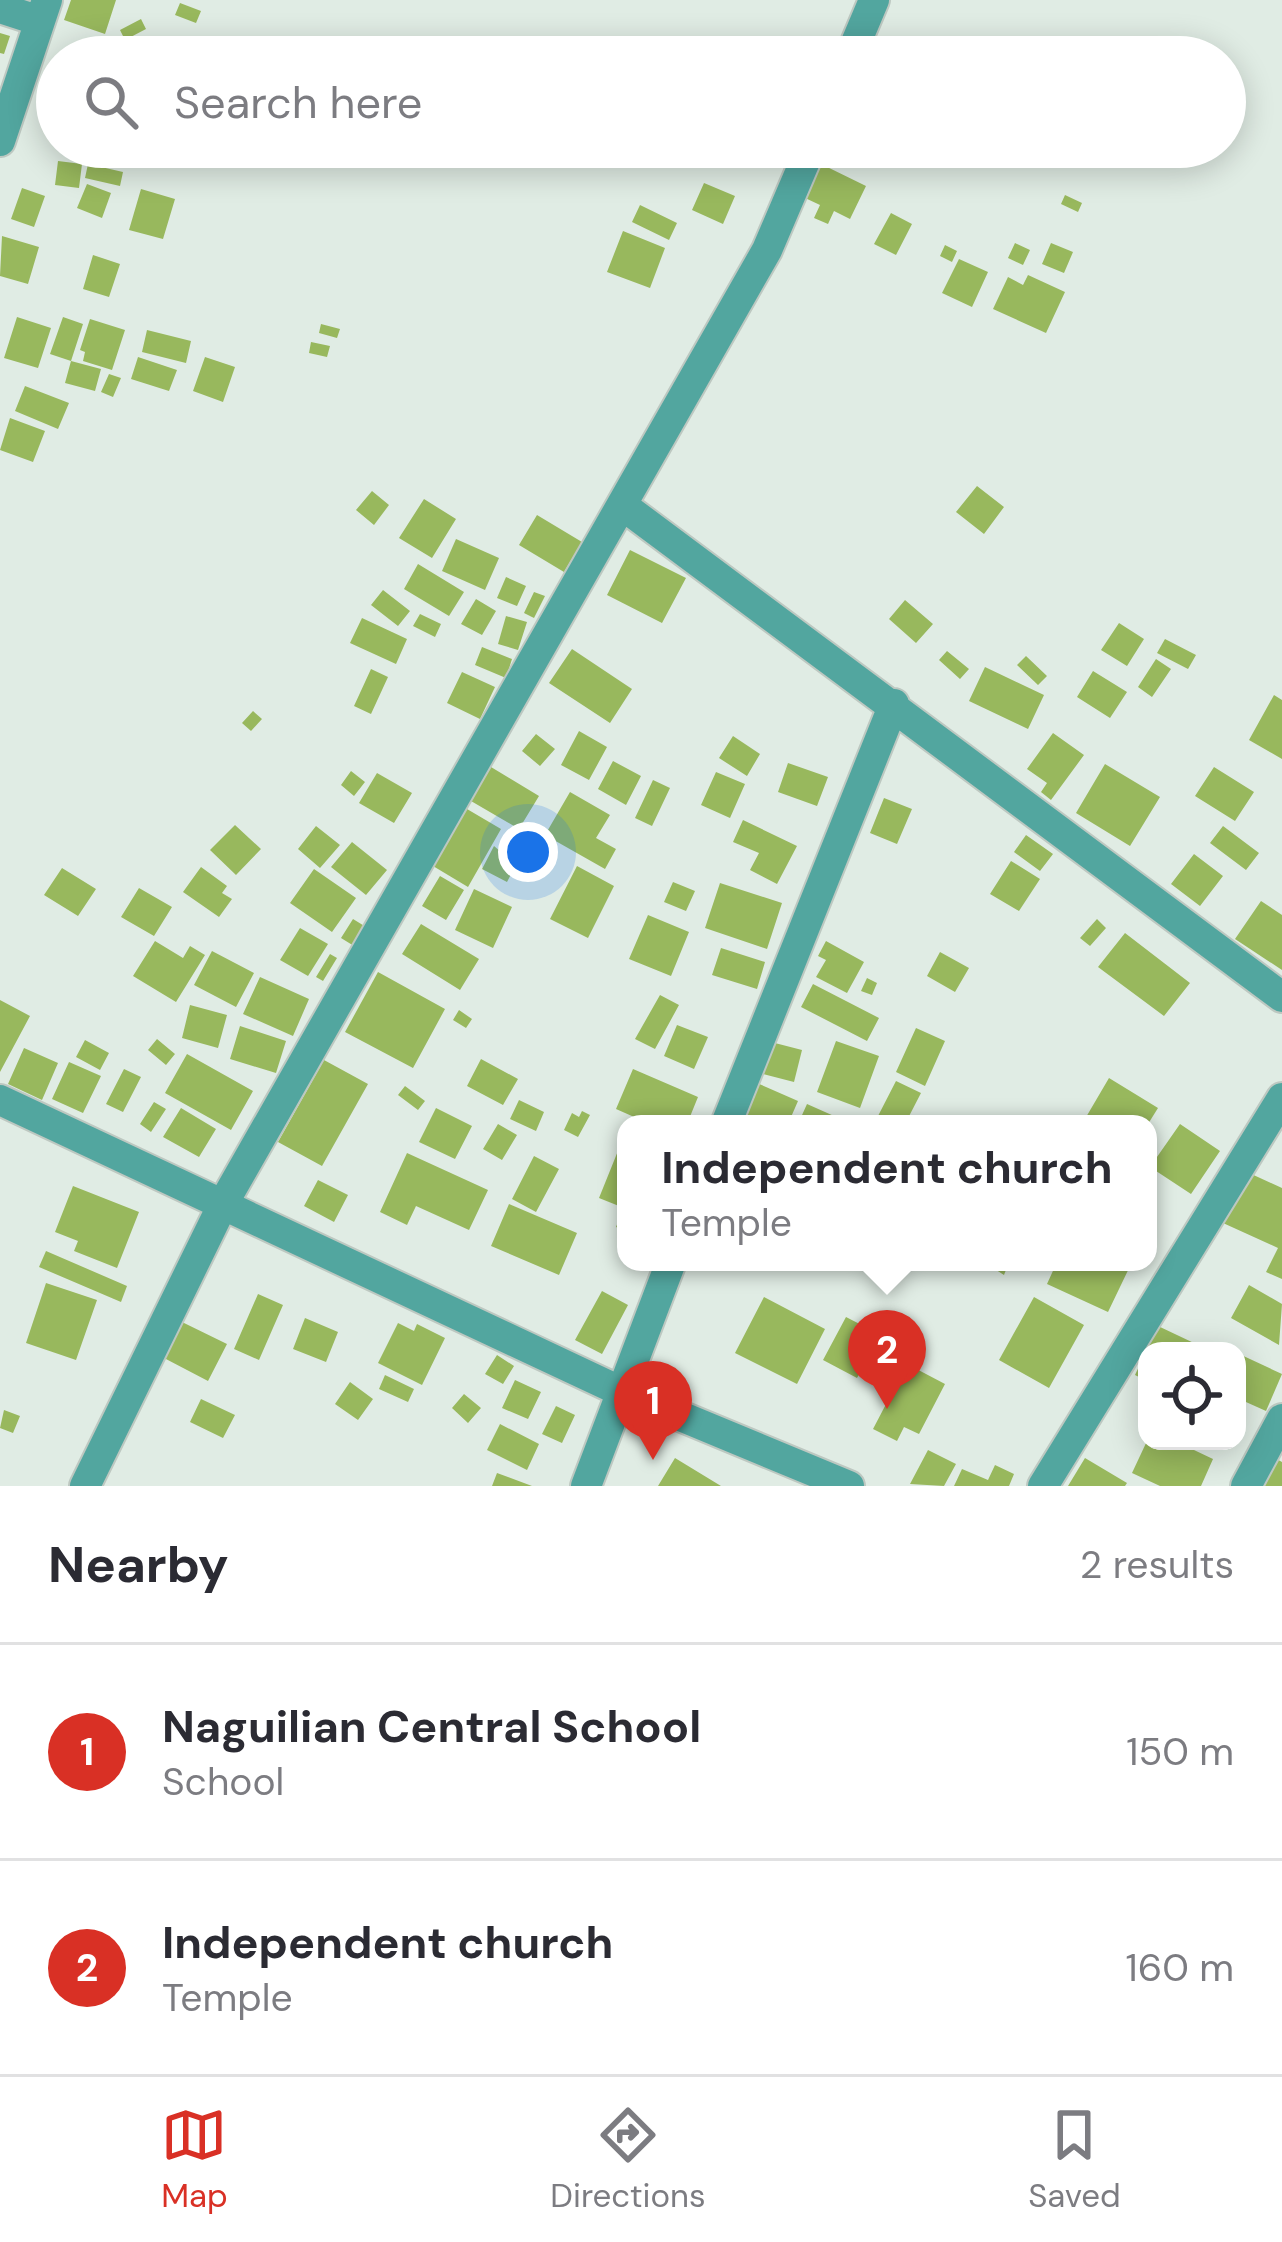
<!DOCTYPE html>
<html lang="en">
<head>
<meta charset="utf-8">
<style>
	body { margin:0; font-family:"DM Sans",sans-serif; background:#f2f2f3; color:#2b2b33 }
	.controls { position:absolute; right:36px; bottom:36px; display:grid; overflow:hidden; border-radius:24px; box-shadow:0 6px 30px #0003 }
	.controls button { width:108px; height:108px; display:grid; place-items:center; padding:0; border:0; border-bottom:3px solid #e1e1e2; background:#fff; color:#2b2b33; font:60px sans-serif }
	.you { position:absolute; left:528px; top:852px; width:42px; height:42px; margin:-30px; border:9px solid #fff; border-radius:50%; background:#1a73e8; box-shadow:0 0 0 18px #1a73e833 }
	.badge { display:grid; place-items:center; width:78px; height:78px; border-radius:50%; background:#d93025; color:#fff; font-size:39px; font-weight:700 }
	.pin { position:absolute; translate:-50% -99px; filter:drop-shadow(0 3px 6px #0008) }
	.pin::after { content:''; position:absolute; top:63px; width:42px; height:36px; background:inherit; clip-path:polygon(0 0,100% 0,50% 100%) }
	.popup { position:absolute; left:617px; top:1115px; width:540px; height:156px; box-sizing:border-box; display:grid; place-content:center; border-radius:24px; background:#fff; filter:drop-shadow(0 3px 9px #0005); font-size:39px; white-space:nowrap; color:#7c7c81 }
	.popup b { font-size:45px; color:#2b2b33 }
	.popup::after { content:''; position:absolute; left:50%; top:100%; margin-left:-24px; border:24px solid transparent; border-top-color:#fff }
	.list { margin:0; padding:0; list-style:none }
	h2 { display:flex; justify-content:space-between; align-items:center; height:156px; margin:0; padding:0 48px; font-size:51px }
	h2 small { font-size:39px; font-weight:400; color:#7c7c81 }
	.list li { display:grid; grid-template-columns:78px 1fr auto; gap:36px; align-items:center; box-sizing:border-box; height:216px; padding:0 48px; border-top:3px solid #e1e1e2 }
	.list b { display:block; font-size:45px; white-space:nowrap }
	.list p { margin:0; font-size:39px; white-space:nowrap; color:#7c7c81 }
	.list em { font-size:39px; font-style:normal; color:#7c7c81 }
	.icon { flex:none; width:66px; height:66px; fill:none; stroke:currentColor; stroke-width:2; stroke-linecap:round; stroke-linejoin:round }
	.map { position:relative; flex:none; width:1282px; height:1486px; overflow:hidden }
	.search { position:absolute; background:#fff; box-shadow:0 6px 30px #0003; left:36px; right:36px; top:36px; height:132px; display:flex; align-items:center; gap:30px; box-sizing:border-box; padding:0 42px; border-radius:66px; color:#7c7c81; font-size:45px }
	.sheet { height:588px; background:#fff }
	nav { display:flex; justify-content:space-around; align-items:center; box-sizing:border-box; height:168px; border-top:3px solid #e1e1e2; background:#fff; font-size:33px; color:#7c7c81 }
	nav a { display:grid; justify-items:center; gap:6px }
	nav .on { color:#d93025 }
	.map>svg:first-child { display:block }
	.building { fill:#98b85d }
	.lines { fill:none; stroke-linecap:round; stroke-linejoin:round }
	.minor-casing { stroke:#bdc8c1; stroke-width:34 }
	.minor { stroke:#52a69f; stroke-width:30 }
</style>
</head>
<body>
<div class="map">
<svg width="1282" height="1486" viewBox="0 0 1282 1486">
	<rect width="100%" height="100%" fill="#e0ece4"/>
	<path class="building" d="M71 0H116L105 34 64 20Z
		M180 3 201 11 196 23 175 15Z
		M141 19 146 29 125 40 120 30Z
		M0 33 10 36 4 54 0 53Z
		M58 161 82 164 79 188 55 185Z
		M819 163 866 186 850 219 834 211 828 224 814 218 820 205 803 197Z
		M88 164 123 172 120 186 85 178Z
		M704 183 735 196 723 224 692 210Z
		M87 184 111 193 102 218 77 208Z
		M22 188 45 196 34 227 11 219Z
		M141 189 175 199 163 239 129 230Z
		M1065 195 1082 203 1078 212 1061 204Z
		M640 205 677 223 669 240 632 222Z
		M891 213 912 224 896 255 874 244Z
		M623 231 665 248 650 288 607 272Z
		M2 236 39 247 28 284 0 276Z
		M1015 243 1030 250 1023 265 1008 258Z
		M1051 243 1073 252 1064 273 1042 264Z
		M945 245 957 251 952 262 940 256Z
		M93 255 120 264 109 297 83 289Z
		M959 259 988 272 972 307 942 293Z
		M1028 275 1065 292 1046 333 993 309 1008 277 1023 285Z
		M17 317 51 328 38 368 4 358Z
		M63 317 83 324 71 361 101 369 95 391 65 383 71 361 50 354Z
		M90 319 125 330 112 370 83 361 85 352 80 350Z
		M321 324 340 329 337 338 319 333Z
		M147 330 191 341 186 363 142 352Z
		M311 342 330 346 327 357 309 353Z
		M138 357 177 370 169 391 131 379Z
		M205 357 235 367 223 402 193 391Z
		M109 374 121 378 113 397 101 392Z
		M25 386 69 403 58 429 15 411Z
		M10 418 45 431 33 462 0 450Z
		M977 486 1004 507 984 534 956 512Z
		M372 491 389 505 374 525 356 510Z
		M424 499 456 519 432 558 399 538Z
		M537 515 582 542 564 572 519 545Z
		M456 539 499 558 485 590 442 571Z
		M630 550 686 578 662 623 607 595Z
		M418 564 464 592 449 616 404 589Z
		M506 577 526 586 517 606 497 598Z
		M383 590 410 611 398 626 371 605Z
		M534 592 545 596 534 618 524 613Z
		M476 599 496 611 482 635 461 624Z
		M905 600 933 624 916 643 889 619Z
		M420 614 441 624 435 637 413 626Z
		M506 616 527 622 518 650 498 644Z
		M362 618 407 639 396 664 350 643Z
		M1119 623 1144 639 1127 666 1101 650Z
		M1165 639 1196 655 1188 669 1157 653Z
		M482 647 512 659 506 678 475 665Z
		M572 649 632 689 610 723 549 683Z
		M947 651 969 669 960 679 939 660Z
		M1026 656 1047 676 1038 685 1017 665Z
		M1156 659 1171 669 1152 697 1138 687Z
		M985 667 1044 695 1028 729 969 701Z
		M371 669 388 677 371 714 354 706Z
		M1093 671 1127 692 1110 718 1077 697Z
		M462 672 495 687 480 719 447 703Z
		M1274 695 1282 700V759L1249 740Z
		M253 711 262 719 251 731 242 723Z
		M579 731 607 747 589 780 561 765Z
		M1053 733 1084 755 1051 800 1041 792 1047 783 1027 769Z
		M536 734 555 749 540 766 522 751Z
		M733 736 760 754 747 776 719 758Z
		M613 761 641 776 626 805 598 789Z
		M788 763 828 777 817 806 778 792Z
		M1105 764 1160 797 1130 846 1076 813Z
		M491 767 539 796 519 829 471 801Z
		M1214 767 1254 792 1235 821 1195 796Z
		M351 771 365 782 354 796 341 785Z
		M716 772 745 784 730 818 701 805Z
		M377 773 412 793 394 823 359 803Z
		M653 780 670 788 652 826 635 818Z
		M570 792 610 815 596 838 616 849 605 869 545 835Z
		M884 798 912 809 897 844 870 833Z
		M467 809 501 829 468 887 433 866Z
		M743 820 797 846 777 884 750 870 759 853 733 842Z
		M235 825 261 849 236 875 210 850Z
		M316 826 340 845 320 868 298 849Z
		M1223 826 1259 853 1246 870 1210 843Z
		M1026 835 1053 854 1040 871 1014 852Z
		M352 842 387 870 366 895 331 867Z
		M494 846 516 865 507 882 482 869Z
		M1194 854 1223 876 1200 906 1171 884Z
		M1011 861 1040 879 1019 911 990 894Z
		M577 866 614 886 588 938 550 919Z
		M201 867 227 886 222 893 232 899 219 917 183 892Z
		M62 868 96 889 78 916 44 895Z
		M314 869 356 898 332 932 290 903Z
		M440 876 464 890 446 920 422 906Z
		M673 882 695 891 686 911 664 902Z
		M720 883 782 903 767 949 705 928Z
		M139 888 172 907 154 936 121 917Z
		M474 889 512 907 493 948 455 930Z
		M1261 901 1282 915V970L1235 939Z
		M648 915 689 932 671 976 629 959Z
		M353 919 366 927 354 946 341 938Z
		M1097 919 1106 928 1090 946 1080 938Z
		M421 924 479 959 460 990 402 954Z
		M300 928 328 944 308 976 280 960Z
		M1125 933 1190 983 1164 1016 1098 967Z
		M155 941 183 958 190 946 205 955 176 1002 133 976Z
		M826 941 864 962 847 993 816 977 826 960 818 956Z
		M721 948 765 962 757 989 712 975Z
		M212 951 254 973 236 1007 194 985Z
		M940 952 969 968 955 992 927 976Z
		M330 954 337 958 323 981 316 977Z
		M378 972 445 1009 413 1068 345 1032Z
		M260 977 309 999 293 1036 243 1014Z
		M867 978 877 983 872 995 861 991Z
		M813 984 879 1018 867 1041 801 1007Z
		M660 995 679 1005 655 1049 635 1039Z
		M0 1000 30 1016 0 1072Z
		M190 1005 227 1015 218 1048 182 1038Z
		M459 1010 472 1019 466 1028 453 1020Z
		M677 1025 708 1037 694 1069 664 1056Z
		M240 1026 286 1041 276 1073 230 1059Z
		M916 1028 945 1041 925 1086 896 1072Z
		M157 1039 175 1054 166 1065 148 1050Z
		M85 1040 109 1053 100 1070 76 1057Z
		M836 1041 879 1056 860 1108 817 1092Z
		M771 1042 802 1050 794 1082 763 1074Z
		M24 1048 58 1063 42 1100 8 1084Z
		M187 1054 253 1091 231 1130 165 1093Z
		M481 1059 518 1079 503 1105 467 1086Z
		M324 1060 368 1084 322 1166 278 1142Z
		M69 1062 101 1076 83 1113 52 1099Z
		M124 1069 141 1077 123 1112 106 1104Z
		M633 1069 698 1097 687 1124H650L616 1109Z
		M1109 1078 1158 1108 1148 1124H1082Z
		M896 1081 921 1093 905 1124 878 1116Z
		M757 1083 798 1101 788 1124 740 1121Z
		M405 1086 425 1101 418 1110 398 1095Z
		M519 1100 544 1112 536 1131 510 1119Z
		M154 1102 166 1109 151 1132 140 1124Z
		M807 1104 852 1124H798Z
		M181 1108 216 1129 199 1157 163 1137Z
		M436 1108 472 1126 455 1159 419 1142Z
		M582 1111 590 1115 578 1137 564 1130 572 1113 579 1117Z
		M498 1124 517 1135 502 1160 483 1149Z
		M1180 1124 1220 1151 1191 1194 1150 1167Z
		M626 1131V1231L616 1227 624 1208 599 1198Z
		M407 1153 488 1190 469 1230 416 1206 407 1225 380 1212Z
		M534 1156 559 1169 536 1212 512 1199Z
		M1247 1172 1282 1188V1279L1266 1272 1278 1248 1223 1223Z
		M318 1180 348 1195 334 1222 304 1206Z
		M73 1186 139 1212 117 1268 74 1251 78 1241 55 1232Z
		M509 1204 577 1233 559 1275 491 1246Z
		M46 1251 127 1286 121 1302 39 1267Z
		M984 1262H1009L1004 1275Z
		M1057 1262H1132L1108 1312 1047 1284Z
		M46 1283 97 1300 76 1360 26 1343Z
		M1249 1285 1282 1304 1279 1345 1231 1318Z
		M602 1291 628 1305 602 1354 575 1340Z
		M258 1294 283 1305 259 1360 234 1349Z
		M764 1297 825 1329 797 1384 735 1353Z
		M1034 1297 1084 1325 1049 1388 999 1360Z
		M846 1317 881 1335 857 1378 823 1360Z
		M305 1318 338 1332 326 1362 293 1349Z
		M182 1322 227 1344 208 1381 164 1358Z
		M398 1323 414 1331 417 1324 445 1338 422 1385 378 1363Z
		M1158 1326 1196 1344 1193 1351H1147V1381L1135 1375Z
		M1237 1353 1282 1374 1266 1411 1237 1398Z
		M497 1355 514 1366 503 1384 485 1374Z
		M907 1364 945 1384 919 1434 904 1427 897 1441 873 1429Z
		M385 1375 414 1389 408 1402 379 1389Z
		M515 1380 541 1392 528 1419 502 1408Z
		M350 1382 373 1399 358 1420 335 1404Z
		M464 1394 481 1408 468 1423 452 1408Z
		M201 1399 235 1415 223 1438 190 1422Z
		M556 1406 575 1415 562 1443 542 1434Z
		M4 1410 20 1416 13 1433 0 1428Z
		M500 1424 539 1444 527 1470 487 1450Z
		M1147 1441H1175L1213 1459 1201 1486H1160L1132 1473Z
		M928 1450 956 1464 944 1486 910 1484Z
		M1273 1457 1282 1462V1486H1263L1258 1483Z
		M675 1458 721 1486H658Z
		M1085 1458 1127 1483 1125 1486H1068Z
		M995 1465 1014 1474 1009 1486H954L962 1469 988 1480Z
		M497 1473 532 1486H492Z"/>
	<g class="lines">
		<defs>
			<path id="minor" d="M0 8 40 21
				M850 57 874 0
				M0 141 47 0
				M622 505 1282 997
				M0 1100 620 1391 849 1486
				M726 1124 894 704
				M85 1486 224 1202 767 250 811 147
				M586 1486 671 1262
				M1043 1486 1282 1098
				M1246 1486 1282 1419"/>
		</defs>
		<use href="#minor" class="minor-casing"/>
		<use href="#minor" class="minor"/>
	</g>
</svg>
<div class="controls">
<button><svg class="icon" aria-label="locate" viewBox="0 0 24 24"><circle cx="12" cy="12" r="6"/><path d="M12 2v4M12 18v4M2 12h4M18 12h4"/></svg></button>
</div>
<div class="you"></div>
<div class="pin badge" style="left:653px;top:1460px">1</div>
<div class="pin badge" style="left:887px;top:1409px">2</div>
<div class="popup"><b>Independent church</b>Temple</div>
<div class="search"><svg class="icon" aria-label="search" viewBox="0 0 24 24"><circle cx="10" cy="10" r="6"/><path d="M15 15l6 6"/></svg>Search here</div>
</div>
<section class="sheet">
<h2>Nearby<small>2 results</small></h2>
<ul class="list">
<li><span class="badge">1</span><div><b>Naguilian Central School</b><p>School</p></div><em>150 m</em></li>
<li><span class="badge">2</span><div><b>Independent church</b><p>Temple</p></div><em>160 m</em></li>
</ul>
</section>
<nav>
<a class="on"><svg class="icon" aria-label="map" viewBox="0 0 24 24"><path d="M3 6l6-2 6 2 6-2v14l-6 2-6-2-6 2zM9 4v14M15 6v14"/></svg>Map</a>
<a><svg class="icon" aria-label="directions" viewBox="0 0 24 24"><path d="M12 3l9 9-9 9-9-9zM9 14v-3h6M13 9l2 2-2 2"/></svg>Directions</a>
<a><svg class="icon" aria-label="saved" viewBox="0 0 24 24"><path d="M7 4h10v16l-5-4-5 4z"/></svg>Saved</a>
</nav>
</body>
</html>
